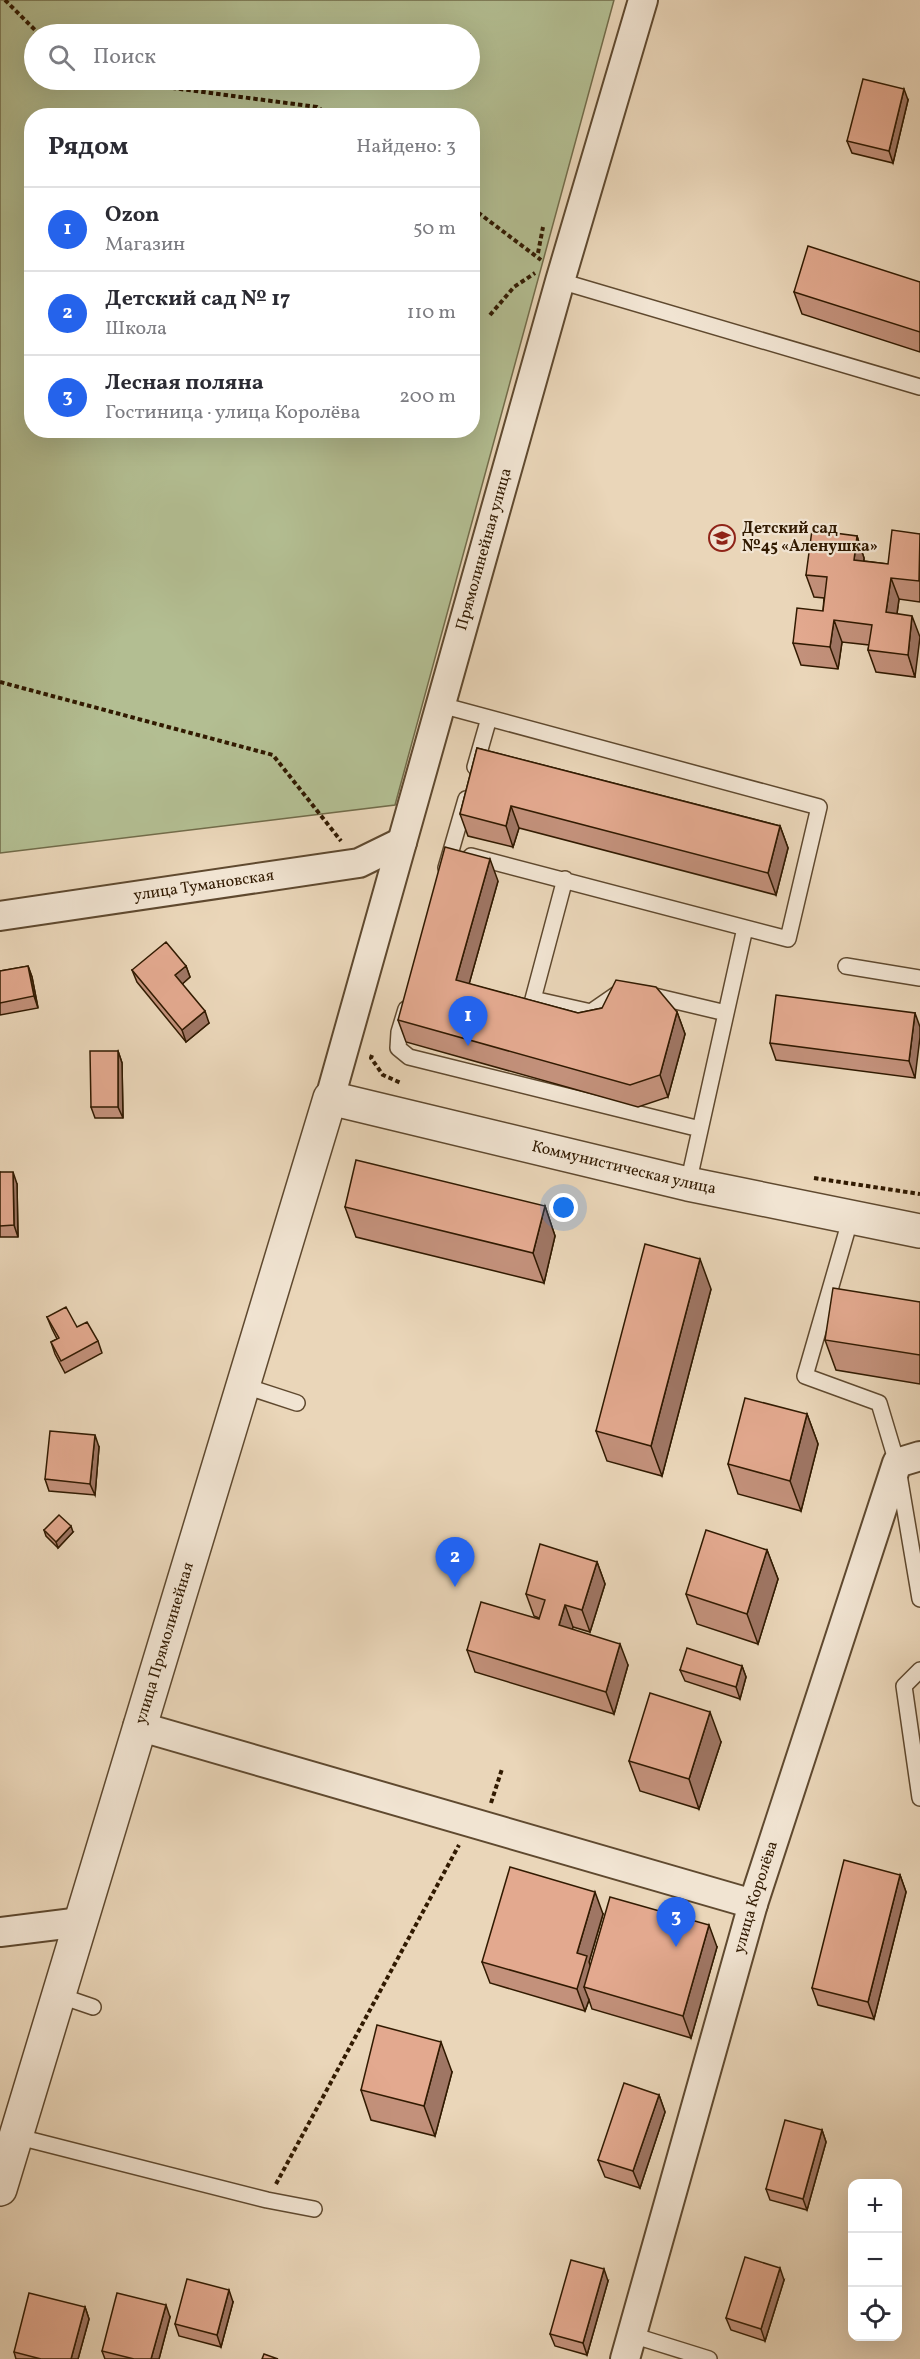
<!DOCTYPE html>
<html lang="ru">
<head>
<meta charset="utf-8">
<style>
	body { margin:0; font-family:Vollkorn,serif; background:#f7f7f7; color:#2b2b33 }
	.controls { position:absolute; right:18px; bottom:18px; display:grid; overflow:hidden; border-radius:12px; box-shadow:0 6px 24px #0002 }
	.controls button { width:54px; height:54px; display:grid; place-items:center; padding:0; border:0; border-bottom:2px solid #e1e1e2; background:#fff; color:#2b2b33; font:30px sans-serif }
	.you { position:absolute; left:564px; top:1208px; width:21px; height:21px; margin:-15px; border:4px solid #fff; border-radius:50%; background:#1a73e8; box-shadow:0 0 0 9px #1a73e833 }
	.badge { display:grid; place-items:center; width:39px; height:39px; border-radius:50%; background:#2563eb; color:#fff; font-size:20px; font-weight:700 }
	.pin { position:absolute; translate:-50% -50px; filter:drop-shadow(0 2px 3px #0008) }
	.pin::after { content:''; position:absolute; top:32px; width:21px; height:18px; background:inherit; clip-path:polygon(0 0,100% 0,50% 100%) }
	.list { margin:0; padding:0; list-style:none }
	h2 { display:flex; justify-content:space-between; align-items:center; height:78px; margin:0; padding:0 24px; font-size:26px }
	h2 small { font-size:20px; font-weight:400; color:#7c7c81 }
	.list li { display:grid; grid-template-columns:39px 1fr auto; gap:18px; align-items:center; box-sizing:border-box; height:84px; padding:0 24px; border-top:2px solid #e1e1e2 }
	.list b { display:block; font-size:22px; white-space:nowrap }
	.list p { margin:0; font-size:20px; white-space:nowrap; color:#7c7c81 }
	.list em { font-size:20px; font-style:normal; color:#7c7c81 }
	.icon { flex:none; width:33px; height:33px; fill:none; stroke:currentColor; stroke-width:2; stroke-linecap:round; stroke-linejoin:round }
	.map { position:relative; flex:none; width:920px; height:2359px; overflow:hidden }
	.search { position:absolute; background:#fff; box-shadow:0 6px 24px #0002; left:24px; top:24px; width:456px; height:66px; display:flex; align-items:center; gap:15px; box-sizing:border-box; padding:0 21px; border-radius:33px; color:#7c7c81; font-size:22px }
	.panel { position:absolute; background:#fff; box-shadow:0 6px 24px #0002; left:24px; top:108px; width:456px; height:330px; border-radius:24px }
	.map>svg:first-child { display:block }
	.green { fill:#b3be92; stroke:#726c4a; stroke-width:1.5; fill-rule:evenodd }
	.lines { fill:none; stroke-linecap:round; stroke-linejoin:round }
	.service-casing { stroke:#5f492f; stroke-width:18 }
	.minor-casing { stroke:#5f492f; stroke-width:32 }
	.tertiary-casing { stroke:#5f492f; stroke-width:36 }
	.path { stroke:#311a01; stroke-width:4; stroke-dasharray:4.5 3; stroke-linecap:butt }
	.service { stroke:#f1e4d2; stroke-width:15 }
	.minor { stroke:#f1e4d2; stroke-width:28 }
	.tertiary { stroke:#f1e4d2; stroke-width:33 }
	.wall { fill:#c3917b; stroke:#311a01; stroke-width:1.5 }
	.shaded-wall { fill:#9f7664; stroke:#311a01; stroke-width:1.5 }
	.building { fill:#e3a98f; stroke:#311a01; stroke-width:1.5 }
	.labels { text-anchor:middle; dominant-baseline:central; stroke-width:4.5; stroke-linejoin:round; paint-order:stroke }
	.poi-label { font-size:16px; font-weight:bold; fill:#311a01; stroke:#f1e4d2; text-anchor:start }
	.street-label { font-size:16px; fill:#311a01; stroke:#f1e4d2 }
</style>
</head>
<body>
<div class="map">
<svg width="920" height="2359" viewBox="0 0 920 2359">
	<rect width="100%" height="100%" fill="#ead6b9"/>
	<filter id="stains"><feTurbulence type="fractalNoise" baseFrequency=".00333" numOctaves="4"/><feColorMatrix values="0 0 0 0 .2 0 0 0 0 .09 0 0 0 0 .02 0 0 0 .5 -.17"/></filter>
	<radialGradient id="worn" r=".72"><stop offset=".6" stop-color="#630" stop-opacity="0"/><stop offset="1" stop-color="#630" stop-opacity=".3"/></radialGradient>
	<path class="green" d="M0 0H614L395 805 0 853ZM34 34H470V80H34ZM32 116H472V430H32Z"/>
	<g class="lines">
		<defs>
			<path id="service" d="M560 281 920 387
				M441 705 819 807 788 939 471 856
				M475 767 489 718
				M446 868 466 799
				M565 879 533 999 591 1012 620 992
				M846 966 920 978
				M646 994 726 1013
				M406 1009 399 1032 398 1048 409 1057 700 1129
				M688 1184 745 928
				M851 1217 805 1376 879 1403 897 1463 920 1599
				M242 1385 297 1403
				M920 1670 904 1686 920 1798
				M58 1995 93 2007
				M15 2136 267 2200 314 2209
				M632 2335 709 2359"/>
			<g id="minor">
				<path id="s1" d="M0 916 359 863 402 842"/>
				<path id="s2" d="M330 1098 560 281 643 0"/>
				<path d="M138 1726 753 1904"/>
				<path d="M0 1932 81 1922"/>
				<path id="s3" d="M625 2359 753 1904 897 1463 920 1456"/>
			</g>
			<g id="tertiary">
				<path id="s4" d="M0 2189 330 1098 688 1184 920 1231"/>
			</g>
		</defs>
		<use href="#service" class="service-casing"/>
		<use href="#minor" class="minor-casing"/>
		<use href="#tertiary" class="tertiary-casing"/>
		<path class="path" d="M5 0 39 34
			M112 80 317 107 331 116
			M472 208 541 260
			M538 253 543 227
			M490 315 514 287 535 273
			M0 682 273 755 341 841
			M372 1055 371 1058 383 1075 401 1083
			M814 1178 920 1194
			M491 1803 502 1769
			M276 2184 459 1845"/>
		<use href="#service" class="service"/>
		<use href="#minor" class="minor"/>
		<use href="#tertiary" class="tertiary"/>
	</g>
	<path class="wall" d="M908 100 893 163 852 153 847 141Z
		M920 282V352L802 314 794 292Z
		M920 534V602L899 599 897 614 915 677 876 672 868 650 869 645 842 642 838 669 801 665 793 643 823 611 824 598 814 597 806 575 857 536 864 558V561L888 564Z
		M477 748 780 826 788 848 776 895 519 828 513 847 468 836 460 814Z
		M498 881 469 984 578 1013 602 1008 677 1012 685 1034 668 1097 638 1107 406 1042 398 1020Z
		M28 966 32 977 38 1008 0 1015V971Z
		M186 966 190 977 182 984 209 1023 186 1042 137 982 132 970Z
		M915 1013V1078L776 1060 770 1043Z
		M118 1051 122 1063 123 1118H95L91 1107Z
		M0 1172 17 1184 18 1237H0Z
		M545 1206 555 1236 544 1283 356 1237 345 1207Z
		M711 1289 662 1476 607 1461 596 1431Z
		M920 1302V1384L836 1370 825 1340Z
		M47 1317 77 1327 98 1341 102 1353 65 1373 55 1354 51 1342 57 1339 52 1329Z
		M807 1414 818 1444 801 1511 738 1494 728 1464Z
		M99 1447 95 1495 49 1491 45 1479Z
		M44 1530 73 1532 58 1548 46 1536Z
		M767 1550 778 1579 758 1644 697 1624 686 1594Z
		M597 1562 605 1584 590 1632 573 1627 572 1629 628 1665 614 1714 475 1672 467 1650 539 1619V1618L534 1616 526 1594Z
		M742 1666 746 1677 740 1699 685 1681 680 1670Z
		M721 1742 699 1809 640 1791 629 1761Z
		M900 1875 906 1892 874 2019 818 2005 812 1988Z
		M603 1914 589 1962 590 1966 717 1947 691 2038 592 2009 589 2000 585 2011 490 1983 482 1962Z
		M452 2072 435 2136 371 2120 361 2090Z
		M659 2095 665 2112 640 2188 605 2177 598 2160Z
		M822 2130 826 2142 807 2210 770 2200 766 2189Z
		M784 2280 765 2341 731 2330 726 2318Z
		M608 2281 587 2355 555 2346 550 2334Z
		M233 2302 221 2347 179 2336 175 2324Z
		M85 2307 89 2319 78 2359H16L14 2352Z
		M170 2317 159 2359H105L102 2351Z"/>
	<path class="shaded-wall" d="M904 89 908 100 893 163 889 151Z
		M857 536 864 558 861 582 854 560Z
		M891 578 899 599 894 634 886 612Z
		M912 616 920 637 915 677 908 655Z
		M834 620 842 642 838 669 830 647Z
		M511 806 519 828 513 847 506 826Z
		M780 826 788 848 776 895 768 873Z
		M490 859 498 881 464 1002 456 980Z
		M28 966 32 977 38 1008 34 996Z
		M186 966 190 977 179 987 175 975Z
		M205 1011 209 1023 186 1042 182 1030Z
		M677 1012 685 1034 668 1097 660 1075Z
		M915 1013 920 1027V1037L915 1078 909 1061Z
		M118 1051 122 1063 123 1118 118 1107Z
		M13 1172 17 1184 18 1237 14 1225Z
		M545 1206 555 1236 544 1283 533 1253Z
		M700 1259 711 1289 662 1476 651 1446Z
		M807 1414 818 1444 801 1511 790 1481Z
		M95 1435 99 1447 95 1495 90 1484Z
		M71 1526 73 1532 58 1548 56 1542Z
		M767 1550 778 1579 758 1644 747 1614Z
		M597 1562 605 1584 590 1632 582 1610Z
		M565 1605 573 1627 567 1647 559 1625Z
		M620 1644 628 1665 614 1714 606 1692Z
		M742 1666 746 1677 740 1699 736 1687Z
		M710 1712 721 1742 699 1809 689 1779Z
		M900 1875 906 1892 874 2019 868 2002Z
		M595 1892 603 1914 589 1962 595 1978 584 1987 589 2000 585 2011 577 1989V1953Z
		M709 1925 717 1947 691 2038 683 2016Z
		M441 2042 452 2072 435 2136 424 2106Z
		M659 2095 665 2112 640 2188 633 2171Z
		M822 2130 826 2142 807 2210 803 2199Z
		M780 2268 784 2280 765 2341 761 2329Z
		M604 2269 608 2281 587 2355 583 2343Z
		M229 2290 233 2302 221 2347 217 2335Z
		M166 2305 170 2317 159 2359H151Z
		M85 2307 89 2319 78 2359H71Z"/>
	<path class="building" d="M863 79 904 89 889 151 847 141Z
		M808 246 920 282V332L794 292Z
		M812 530 857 536 854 560 888 564 892 530 920 534 919 581 891 578 886 612 912 616 908 655 868 650 872 625 834 620 830 647 793 643 797 608 823 611 827 577 806 575Z
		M477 748 780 826 768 873 511 806 506 826 460 814Z
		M445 847 490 859 456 980 578 1013 602 1008 616 980 656 987 677 1012 660 1075 630 1085 398 1020Z
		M166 942 186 966 175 975 205 1011 182 1030 132 970Z
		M28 966 34 996 0 1003V971Z
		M776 995 915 1013 909 1061 770 1043Z
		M90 1051H118V1107H91Z
		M356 1160 545 1206 533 1253 345 1207Z
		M0 1172H13L14 1225 0 1226Z
		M645 1244 700 1259 651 1446 596 1431Z
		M833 1288 920 1302V1355L825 1340Z
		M66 1307 77 1327 87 1322 98 1341 61 1361 51 1342 59 1338 47 1317Z
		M745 1398 807 1414 790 1481 728 1464Z
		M50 1431 95 1435 90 1484 45 1479Z
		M59 1515 71 1526 56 1542 44 1530Z
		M706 1530 767 1550 747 1614 686 1594Z
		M540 1544 597 1562 582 1610 565 1605 559 1625 620 1644 606 1692 467 1650 481 1602 539 1619 545 1600 526 1594Z
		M687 1648 742 1666 736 1687 680 1670Z
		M650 1693 710 1712 689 1779 629 1761Z
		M844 1860 900 1875 868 2002 812 1988Z
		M510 1867 595 1892 577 1953 587 1956 577 1989 482 1962Z
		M610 1897 709 1925 683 2016 584 1987Z
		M377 2025 441 2042 424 2106 361 2090Z
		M624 2083 659 2095 633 2171 598 2160Z
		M785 2120 822 2130 803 2199 766 2189Z
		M745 2257 780 2268 761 2329 726 2318Z
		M571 2260 604 2269 583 2343 550 2334Z
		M187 2279 229 2290 217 2335 175 2324Z
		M29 2293 85 2307 71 2359H41L14 2352Z
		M117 2293 166 2305 151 2359H134L102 2351Z
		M264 2354 278 2359H262Z"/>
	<defs>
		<symbol id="school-ring" viewBox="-11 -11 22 22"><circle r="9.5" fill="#f1e4d2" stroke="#8f2418" stroke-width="1.5"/><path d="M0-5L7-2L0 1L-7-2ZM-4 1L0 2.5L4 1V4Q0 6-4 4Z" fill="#8f2418"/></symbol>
	</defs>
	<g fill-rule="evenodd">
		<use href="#school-ring" x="707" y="523" width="30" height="30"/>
	</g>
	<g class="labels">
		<g class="poi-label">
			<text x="742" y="529">Детский сад<tspan x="742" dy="18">№45 «Аленушка»</tspan></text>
		</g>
		<g class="street-label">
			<text stroke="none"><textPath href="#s2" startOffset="570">Прямолинейная улица</textPath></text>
			<text stroke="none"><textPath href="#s1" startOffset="206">улица Тумановская</textPath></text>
			<text stroke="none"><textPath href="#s4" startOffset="1442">Коммунистическая улица</textPath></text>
			<text stroke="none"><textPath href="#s4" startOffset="570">улица Прямолинейная</textPath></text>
			<text stroke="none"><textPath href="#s3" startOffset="480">улица Королёва</textPath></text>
		</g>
	</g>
	<rect width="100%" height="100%" filter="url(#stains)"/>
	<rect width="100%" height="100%" fill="url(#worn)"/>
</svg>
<div class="controls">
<button>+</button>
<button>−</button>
<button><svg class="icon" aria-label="locate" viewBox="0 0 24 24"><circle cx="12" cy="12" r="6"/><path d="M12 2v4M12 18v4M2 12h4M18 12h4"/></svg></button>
</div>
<div class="you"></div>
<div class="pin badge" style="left:468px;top:1046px">1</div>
<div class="pin badge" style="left:455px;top:1587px">2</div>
<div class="pin badge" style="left:676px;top:1947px">3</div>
<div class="search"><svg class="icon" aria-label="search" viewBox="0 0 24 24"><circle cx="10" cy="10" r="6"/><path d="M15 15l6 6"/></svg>Поиск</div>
<section class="panel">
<h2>Рядом<small>Найдено: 3</small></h2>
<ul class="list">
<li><span class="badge">1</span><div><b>Ozon</b><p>Магазин</p></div><em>50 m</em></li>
<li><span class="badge">2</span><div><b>Детский сад № 17</b><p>Школа</p></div><em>110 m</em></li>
<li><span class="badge">3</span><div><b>Лесная поляна</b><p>Гостиница · улица Королёва</p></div><em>200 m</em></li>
</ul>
</section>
</div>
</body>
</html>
